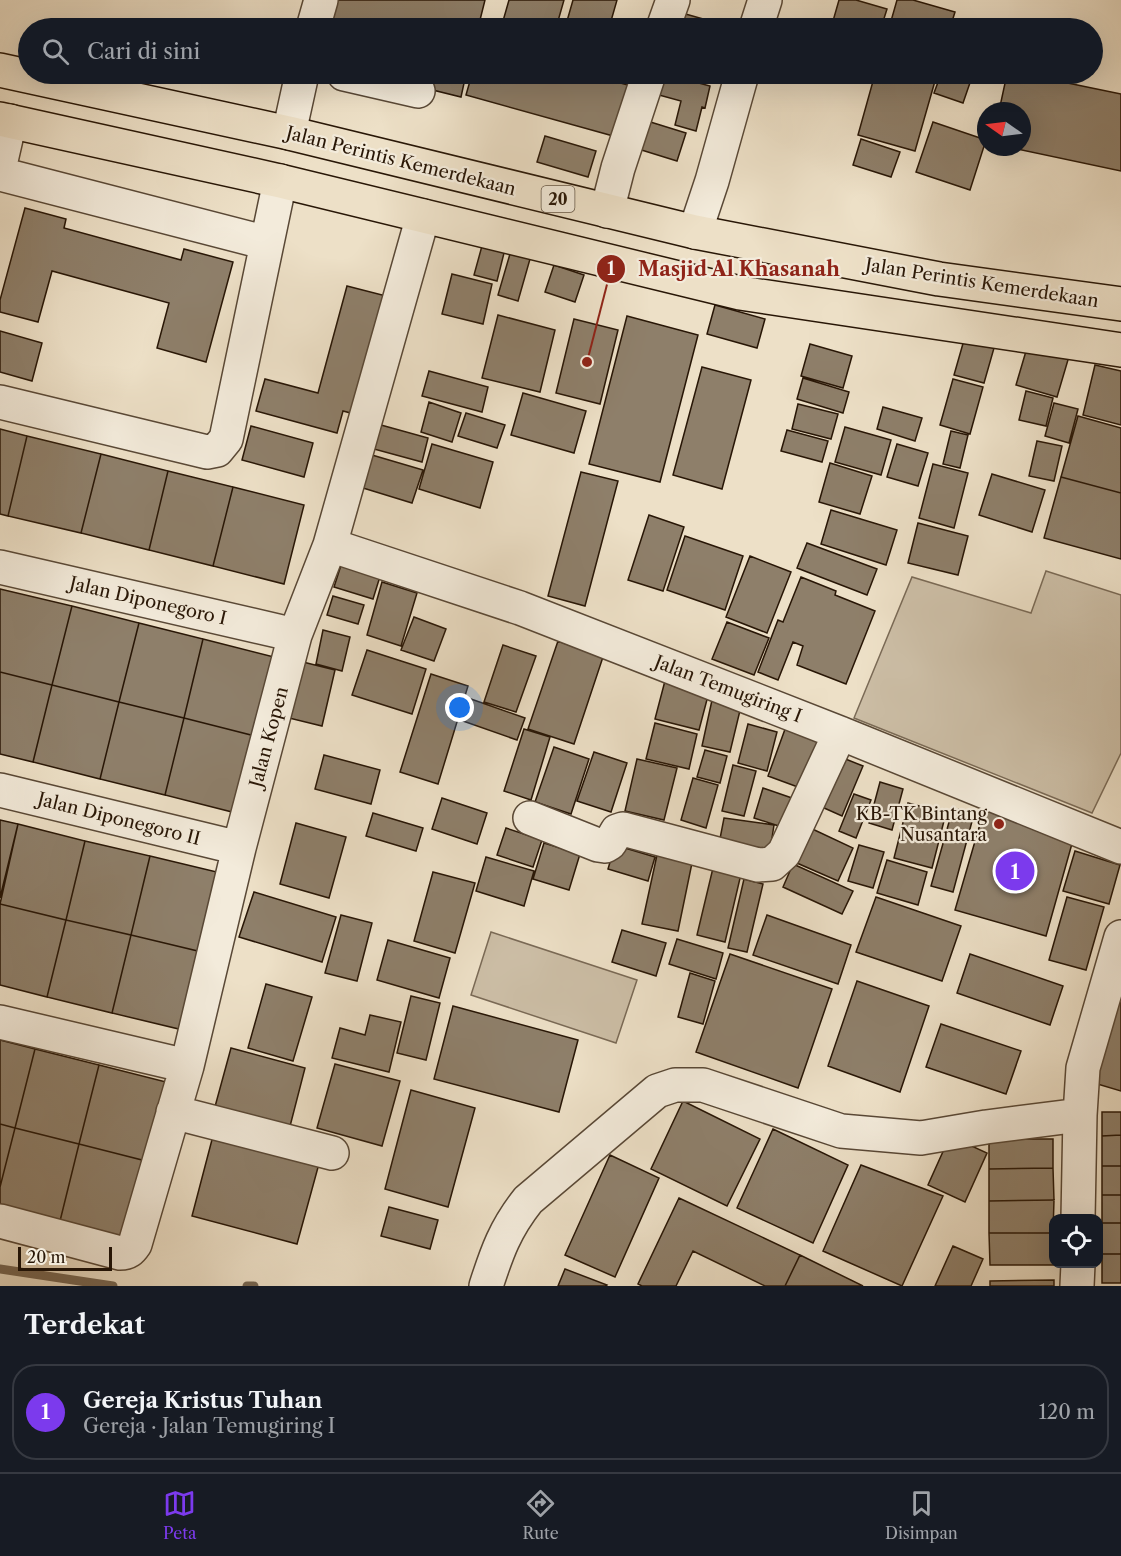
<!DOCTYPE html>
<html lang="id">
<head>
<meta charset="utf-8">
<style>
	body { margin:0; font-family:"Libre Caslon Text",serif; background:#242831; color:#f1f3f6 }
	.controls { position:absolute; right:18px; bottom:18px; display:grid; overflow:hidden; border-radius:12px; box-shadow:0 6px 24px #0002 }
	.controls button { width:54px; height:54px; display:grid; place-items:center; padding:0; border:0; border-bottom:2px solid #363941; background:#171b24; color:#f1f3f6; font:30px sans-serif }
	.compass { position:absolute; left:977px; top:102px; width:54px; height:54px; border-radius:50%; background:#171b24; box-shadow:0 6px 24px #0002; rotate:284deg }
	.scale { position:absolute; left:18px; bottom:15px; width:94px; box-sizing:border-box; padding-left:6px; border:3px solid #281606; border-top:0; font-size:16px; line-height:21px; white-space:nowrap; color:#281606; -webkit-text-stroke:4px #f3ebdb; paint-order:stroke }
	.you { position:absolute; left:460px; top:708px; width:21px; height:21px; margin:-15px; border:4px solid #fff; border-radius:50%; background:#1a73e8; box-shadow:0 0 0 9px #1a73e833 }
	.badge { display:grid; place-items:center; width:39px; height:39px; border-radius:50%; background:#7c3aed; color:#fff; font-size:20px; font-weight:700 }
	.pin { position:absolute; translate:-50% -50%; border:3px solid #fff; box-shadow:0 2px 6px #0006 }
	.list { margin:0; padding:0; list-style:none }
	h2 { display:flex; justify-content:space-between; align-items:center; height:78px; margin:0; padding:0 24px; font-size:26px }
	h2 small { font-size:20px; font-weight:400; color:#9ea1a6 }
	.list li { display:grid; grid-template-columns:39px 1fr auto; gap:18px; align-items:center; box-sizing:border-box; height:96px; margin:0 12px 12px; padding:0 12px; border:2px solid #363941; border-radius:24px }
	.list b { display:block; font-size:22px; white-space:nowrap }
	.list p { margin:0; font-size:20px; white-space:nowrap; color:#9ea1a6 }
	.list em { font-size:20px; font-style:normal; color:#9ea1a6 }
	.icon { flex:none; width:33px; height:33px; fill:none; stroke:currentColor; stroke-width:2; stroke-linecap:round; stroke-linejoin:round }
	.map { position:relative; flex:none; width:1121px; height:1286px; overflow:hidden }
	.search { position:absolute; background:#171b24; box-shadow:0 6px 24px #0002; left:18px; right:18px; top:18px; height:66px; display:flex; align-items:center; gap:15px; box-sizing:border-box; padding:0 21px; border-radius:33px; color:#9ea1a6; font-size:22px }
	.sheet { height:186px; background:#171b24 }
	nav { display:flex; justify-content:space-around; align-items:center; box-sizing:border-box; height:84px; border-top:2px solid #363941; background:#171b24; font-size:16px; color:#9ea1a6 }
	nav a { display:grid; justify-items:center; gap:3px }
	nav .on { color:#7c3aed }
	.map>svg:first-child { display:block }
	.green { fill:#ccbea6; stroke:#7a6a56; stroke-width:1.5 }
	.lines { fill:none; stroke-linecap:round; stroke-linejoin:round }
	.stream { stroke:#766652; stroke-width:9 }
	.building { fill:#8e7f6a; stroke:#281606; stroke-width:1.5 }
	.minor-casing { stroke:#594836; stroke-width:36 }
	.highway-casing { stroke:#281606; stroke-width:36 }
	.minor { stroke:#f3ebdb; stroke-width:33 }
	.highway { stroke:#ede0c7; stroke-width:33 }
	.poi-dot { fill:#8f2418; stroke:#f3ebdb; stroke-width:2 }
	.labels { text-anchor:middle; dominant-baseline:central; stroke-width:4.5; stroke-linejoin:round; paint-order:stroke }
	.shield { fill:#f3ebdb; stroke:#655646; stroke-width:1.5 }
	.shield-label { font-size:16px; font-weight:bold; fill:#281606 }
	.street-label { font-size:18px; fill:#281606; stroke:#f3ebdb }
	.poi-label { font-size:18px; fill:#281606; stroke:#f3ebdb; text-anchor:end }
	.leader { fill:none; stroke:#8f2418; stroke-width:2 }
	.callout-dot { fill:#8f2418; stroke:#f3ebdb; stroke-width:2 }
	.mark-label { font-size:18px; text-anchor:middle; font-weight:bold; fill:#fff }
	.callout-label { font-size:20px; text-anchor:middle; font-weight:bold; fill:#8f2418; stroke:#f3ebdb; stroke-width:4.5; stroke-linejoin:round; paint-order:stroke }
</style>
</head>
<body>
<div class="map">
<svg width="1121" height="1286" viewBox="0 0 1121 1286">
	<rect width="100%" height="100%" fill="#ede0c7"/>
	<filter id="stains"><feTurbulence type="fractalNoise" baseFrequency=".00333" numOctaves="4"/><feColorMatrix values="0 0 0 0 .2 0 0 0 0 .09 0 0 0 0 .02 0 0 0 .5 -.17"/></filter>
	<radialGradient id="worn" r=".72"><stop offset=".6" stop-color="#630" stop-opacity="0"/><stop offset="1" stop-color="#630" stop-opacity=".3"/></radialGradient>
	<path class="green" d="M1046 571 1121 595V753L1092 813 854 718 912 577 1031 613Z
		M491 932 637 980 616 1043 471 995Z"/>
	<g class="lines">
		<path class="stream" d="M0 1269 113 1286
			M247 1286H254"/>
	</g>
	<path class="building" d="M328 0H485L478 28H320Z
		M509 0H564L556 28H501Z
		M573 0H617L609 28H565Z
		M839 0H856L887 9 881 28H831Z
		M897 0H913L955 12 950 28H889Z
		M682 13 721 24 720 28H678Z
		M368 74H466L461 97Z
		M472 74H587L639 88 624 139 466 95Z
		M665 74 710 86 705 108 702 107 696 131 675 125 681 101 659 95Z
		M875 74H937L915 151 858 135Z
		M941 74H973L963 103 934 93Z
		M1007 74H1024L1121 94V171L1008 147H1022V111H999Z
		M644 120 686 133 677 161 635 148Z
		M933 122 986 140 970 190 916 172Z
		M545 136 596 151 588 177 537 162Z
		M861 139 900 152 891 177 853 165Z
		M25 208 66 219 64 228 181 260 184 249 233 262 206 362 157 348 169 303 52 271 38 322 0 312V300Z
		M485 235 507 241 497 281 474 275Z
		M512 247 532 252 518 301 498 295Z
		M554 265 584 275 575 302 545 292Z
		M452 274 492 284 483 324 442 314Z
		M347 286 390 297 358 415 343 411 337 433 256 411 265 379 318 393Z
		M715 305 765 319 757 348 707 334Z
		M498 315 555 330 540 392 482 378Z
		M627 316 698 335 660 482 589 464Z
		M574 319 618 330 600 404 556 393Z
		M0 331 42 343 32 381 0 372Z
		M964 340 994 348 984 383 954 375Z
		M1029 341 1070 353 1057 397 1016 385Z
		M810 344 852 356 843 388 801 376Z
		M1095 365 1121 371V425L1083 415Z
		M702 367 751 380 722 489 673 475Z
		M429 371 488 387 482 412 422 396Z
		M803 378 849 392 843 413 797 399Z
		M953 379 983 387 970 434 940 425Z
		M1026 391 1053 398 1046 426 1019 420Z
		M523 393 586 411 574 453 511 435Z
		M429 402 461 413 452 442 421 432Z
		M1054 403 1078 409 1069 443 1045 436Z
		M798 404 838 414 831 439 792 429Z
		M883 407 922 418 915 441 877 429Z
		M466 413 505 425 497 448 458 436Z
		M1078 416 1121 428V493L1061 477Z
		M381 425 428 438 422 462 374 449Z
		M251 426 313 443 304 477 242 460Z
		M845 427 891 440 881 475 835 462Z
		M0 429 27 436 8 516 0 514Z
		M787 430 828 441 822 462 781 451Z
		M951 431 968 435 960 468 943 464Z
		M27 436 101 454 81 533 8 516Z
		M1037 441 1062 446 1054 481 1029 476Z
		M432 444 493 462 480 508 419 489Z
		M897 444 928 453 918 486 887 477Z
		M101 454 168 471 149 550 81 533Z
		M372 455 423 470 412 503 363 488Z
		M830 463 872 476 860 514 819 502Z
		M933 464 968 473 954 528 919 518Z
		M168 471 233 487 213 566 149 550Z
		M581 472 618 481 585 606 548 596Z
		M992 474 1045 490 1032 532 979 515Z
		M1061 477 1121 493V559L1044 538Z
		M233 487 304 505 284 584 213 566Z
		M831 510 897 530 886 565 821 544Z
		M649 515 684 527 663 591 628 580Z
		M918 523 968 536 958 575 908 563Z
		M685 536 743 556 725 610 667 590Z
		M807 543 877 569 867 595 797 568Z
		M750 556 791 572 767 633 726 617Z
		M343 559 382 570 373 599 334 587Z
		M801 577 836 591 835 595 875 611 846 684 797 665 803 646 793 642 778 680 758 672 778 620 783 622Z
		M382 582 417 593 401 646 367 635Z
		M0 589 72 606 52 685 0 672Z
		M333 596 364 605 358 624 327 615Z
		M72 606 139 623 119 702 52 685Z
		M414 617 446 629 434 661 401 650Z
		M727 622 769 638 754 675 712 659Z
		M139 623 203 639 184 718 119 702Z
		M323 630 350 637 342 671 316 664Z
		M203 639 274 657 255 736 184 718Z
		M558 641 603 657 574 744 528 729Z
		M503 645 536 656 516 712 484 702Z
		M367 650 426 669 412 714 352 695Z
		M303 662 335 670 322 726 289 718Z
		M0 672 52 685 33 762 0 754Z
		M431 674 468 686 438 784 400 772Z
		M666 677 710 688 699 730 655 719Z
		M52 685 119 702 100 779 33 762Z
		M714 691 743 698 730 752 702 746Z
		M471 699 525 718 517 740 463 721Z
		M119 702 184 718 165 795 100 779Z
		M184 718 255 736 236 813 165 795Z
		M788 721 826 735 806 790 768 776Z
		M655 723 697 734 689 769 646 759Z
		M748 724 777 732 767 771 738 763Z
		M524 729 550 737 531 800 504 791Z
		M554 747 589 759 571 814 535 802Z
		M705 750 727 756 720 783 697 777Z
		M594 752 627 763 611 812 577 801Z
		M833 754 863 766 842 816 813 803Z
		M324 755 380 770 371 804 315 789Z
		M637 759 677 768 664 820 625 811Z
		M733 765 756 771 744 816 722 811Z
		M693 778 718 785 706 828 681 820Z
		M880 782 903 789 892 830 869 823Z
		M763 788 792 798 782 827 754 818Z
		M854 794 871 800 856 838 839 831Z
		M442 798 487 813 477 844 432 829Z
		M908 803 946 813 932 868 894 858Z
		M985 807 1075 833 1046 936 955 910Z
		M953 808 974 814 953 892 931 886Z
		M373 813 423 828 416 851 366 836Z
		M724 818 774 825 769 857 718 849Z
		M0 820 18 824 0 898Z
		M296 823 346 837 329 898 280 884Z
		M18 824 85 841 66 920 0 904Z
		M806 826 853 848 838 881 790 860Z
		M506 828 542 840 533 867 497 855Z
		M85 841 150 856 131 935 66 920Z
		M544 843 580 854 569 890 533 879Z
		M615 845 655 857 648 881 608 869Z
		M859 845 884 852 873 888 848 881Z
		M1075 851 1120 865 1109 904 1063 891Z
		M657 855 692 863 678 931 642 924Z
		M150 856 221 873 202 952 131 935Z
		M486 857 534 871 524 906 476 891Z
		M887 860 927 872 918 905 877 893Z
		M793 864 853 891 842 914 783 887Z
		M713 868 741 874 725 942 697 935Z
		M433 872 475 883 455 953 414 941Z
		M744 879 763 884 747 952 728 948Z
		M254 892 336 917 322 962 239 937Z
		M876 897 961 926 942 981 856 952Z
		M1067 897 1104 907 1086 970 1049 960Z
		M0 904 66 920 47 997 0 985Z
		M341 915 372 923 357 981 325 973Z
		M767 915 851 945 838 984 753 955Z
		M66 920 131 935 112 1013 47 997Z
		M622 930 666 943 656 976 612 962Z
		M131 935 202 952 183 1030 112 1013Z
		M677 939 723 953 716 979 669 964Z
		M388 940 450 958 439 998 377 980Z
		M730 954 832 989 798 1088 696 1052Z
		M970 954 1063 986 1050 1025 957 993Z
		M690 973 715 981 703 1024 678 1017Z
		M857 981 929 1006 900 1092 828 1066Z
		M266 984 312 997 293 1061 248 1048Z
		M411 996 440 1003 426 1060 397 1053Z
		M1107 999 1121 1003V1091L1084 1080Z
		M453 1006 578 1040 559 1112 434 1079Z
		M370 1015 401 1022 389 1072 332 1058 340 1028 365 1035Z
		M941 1024 1021 1051 1006 1094 926 1067Z
		M0 1040 35 1049 15 1128 0 1124Z
		M231 1048 305 1068 288 1134 213 1114Z
		M35 1049 99 1065 79 1144 15 1128Z
		M335 1064 400 1081 382 1146 317 1128Z
		M99 1065 170 1083 150 1162 79 1144Z
		M411 1090 475 1108 448 1207 385 1189Z
		M683 1101 760 1139 727 1206 651 1169Z
		M1102 1112H1121V1135L1102 1136Z
		M0 1124 15 1128 0 1187Z
		M15 1128 79 1144 60 1221 0 1206V1187Z
		M773 1129 848 1165 813 1243 737 1208Z
		M214 1132 320 1160 297 1244 192 1216Z
		M1121 1135V1166H1102V1136Z
		M950 1136 987 1153 965 1202 928 1185Z
		M989 1139H1053V1168L989 1169Z
		M79 1144 150 1162 131 1239 60 1221Z
		M610 1155 659 1178 615 1277 565 1255Z
		M861 1165 943 1196 902 1286 823 1251Z
		M1102 1166H1121V1195H1102Z
		M1053 1168 1054 1200 989 1201V1169Z
		M1102 1195H1121V1223H1102Z
		M679 1198 800 1255 785 1286H765L693 1251 676 1286H642L638 1284Z
		M1054 1200 1053 1233H989V1201Z
		M389 1207 438 1220 430 1249 381 1236Z
		M1102 1223H1121V1254H1102Z
		M989 1233H1053L1054 1265H990Z
		M953 1246 983 1259 971 1286H935Z
		M1102 1254H1121V1283H1102Z
		M800 1255 863 1286H785Z
		M565 1269 607 1285 606 1286H558Z
		M1054 1280V1286H990V1281Z"/>
	<g class="lines">
		<defs>
			<path id="minor" d="M313 28 321 0
				M663 28 673 0
				M756 28 765 0
				M344 74 418 91
				M289 133 302 74
				M0 165 10 121
				M0 174 267 243
				M607 211 618 168 649 74
				M695 232 712 181 742 74
				M0 402 207 452 217 450 226 439 280 181
				M330 545 520 608 840 733 1121 847
				M0 567 295 635
				M0 790 239 848
				M530 818 598 845 605 846 610 843 617 831 623 829 758 865 772 864 784 853 840 733
				M0 1022 187 1066
				M173 1112 332 1153
				M1078 1218 1080 1115 1083 1068 1121 937
				M0 1221 120 1253C128 1253 131 1250 135 1244L187 1066 239 848 295 635 330 545 423 216
				M486 1286C497 1252 505 1229 528 1200L657 1091 675 1085H703L841 1131 921 1138 986 1127 1080 1115
				M1077 1286 1078 1264"/>
			<path id="highway" d="M0 70 289 133 695 232 939 279 1121 304
				M0 119 280 181 740 293 1121 350"/>
		</defs>
		<use href="#minor" class="minor-casing"/>
		<use href="#highway" class="highway-casing"/>
		<use href="#minor" class="minor"/>
		<use href="#highway" class="highway"/>
	</g>
	<circle class="poi-dot" cx="999" cy="824" r="6"/>
	<g class="labels">
		<rect class="shield" x="541.5" y="186" width="33" height="26" rx="4.5"/>
		<g class="shield-label">
			<text x="558" y="199">20</text>
		</g>
		<g class="street-label">
			<text transform="translate(401 161) rotate(14)">Jalan Perintis Kemerdekaan</text>
			<text transform="translate(982 283) rotate(9)">Jalan Perintis Kemerdekaan</text>
			<text transform="translate(148 601) rotate(13)">Jalan Diponegoro I</text>
			<text transform="translate(728 689) rotate(21)">Jalan Temugiring I</text>
			<text transform="translate(269 737) rotate(-75)">Jalan Kopen</text>
			<text transform="translate(119 819) rotate(14)">Jalan Diponegoro II</text>
		</g>
		<g class="poi-label">
			<text x="987" y="814">KB-TK Bintang<tspan x="987" dy="21">Nusantara</tspan></text>
		</g>
	</g>
	<path class="leader" d="M587 362L611 269"/>
	<g class="callout-dot">
		<circle cx="587" cy="362" r="6"/>
		<circle cx="611" cy="269" r="15"/>
	</g>
	<g class="mark-label">
		<text x="611" y="275">1</text>
	</g>
	<g class="callout-label">
		<text x="739" y="276">Masjid Al Khasanah</text>
	</g>
	<rect width="100%" height="100%" filter="url(#stains)"/>
	<rect width="100%" height="100%" fill="url(#worn)"/>
</svg>
<div class="controls">
<button><svg class="icon" aria-label="locate" viewBox="0 0 24 24"><circle cx="12" cy="12" r="6"/><path d="M12 2v4M12 18v4M2 12h4M18 12h4"/></svg></button>
</div>
<svg class="compass" viewBox="-18 -18 36 36"><path d="M0-13l5 13h-10z" fill="#e53935"/><path d="M0 13l5-13h-10z" fill="#9ea1a6"/></svg>
<div class="scale">20 m</div>
<div class="you"></div>
<div class="pin badge" style="left:1015px;top:871px">1</div>
<div class="search"><svg class="icon" aria-label="search" viewBox="0 0 24 24"><circle cx="10" cy="10" r="6"/><path d="M15 15l6 6"/></svg>Cari di sini</div>
</div>
<section class="sheet">
<h2>Terdekat<small></small></h2>
<ul class="list">
<li><span class="badge">1</span><div><b>Gereja Kristus Tuhan</b><p>Gereja · Jalan Temugiring I</p></div><em>120 m</em></li>
</ul>
</section>
<nav>
<a class="on"><svg class="icon" aria-label="map" viewBox="0 0 24 24"><path d="M3 6l6-2 6 2 6-2v14l-6 2-6-2-6 2zM9 4v14M15 6v14"/></svg>Peta</a>
<a><svg class="icon" aria-label="directions" viewBox="0 0 24 24"><path d="M12 3l9 9-9 9-9-9zM9 14v-3h6M13 9l2 2-2 2"/></svg>Rute</a>
<a><svg class="icon" aria-label="saved" viewBox="0 0 24 24"><path d="M7 4h10v16l-5-4-5 4z"/></svg>Disimpan</a>
</nav>
</body>
</html>
